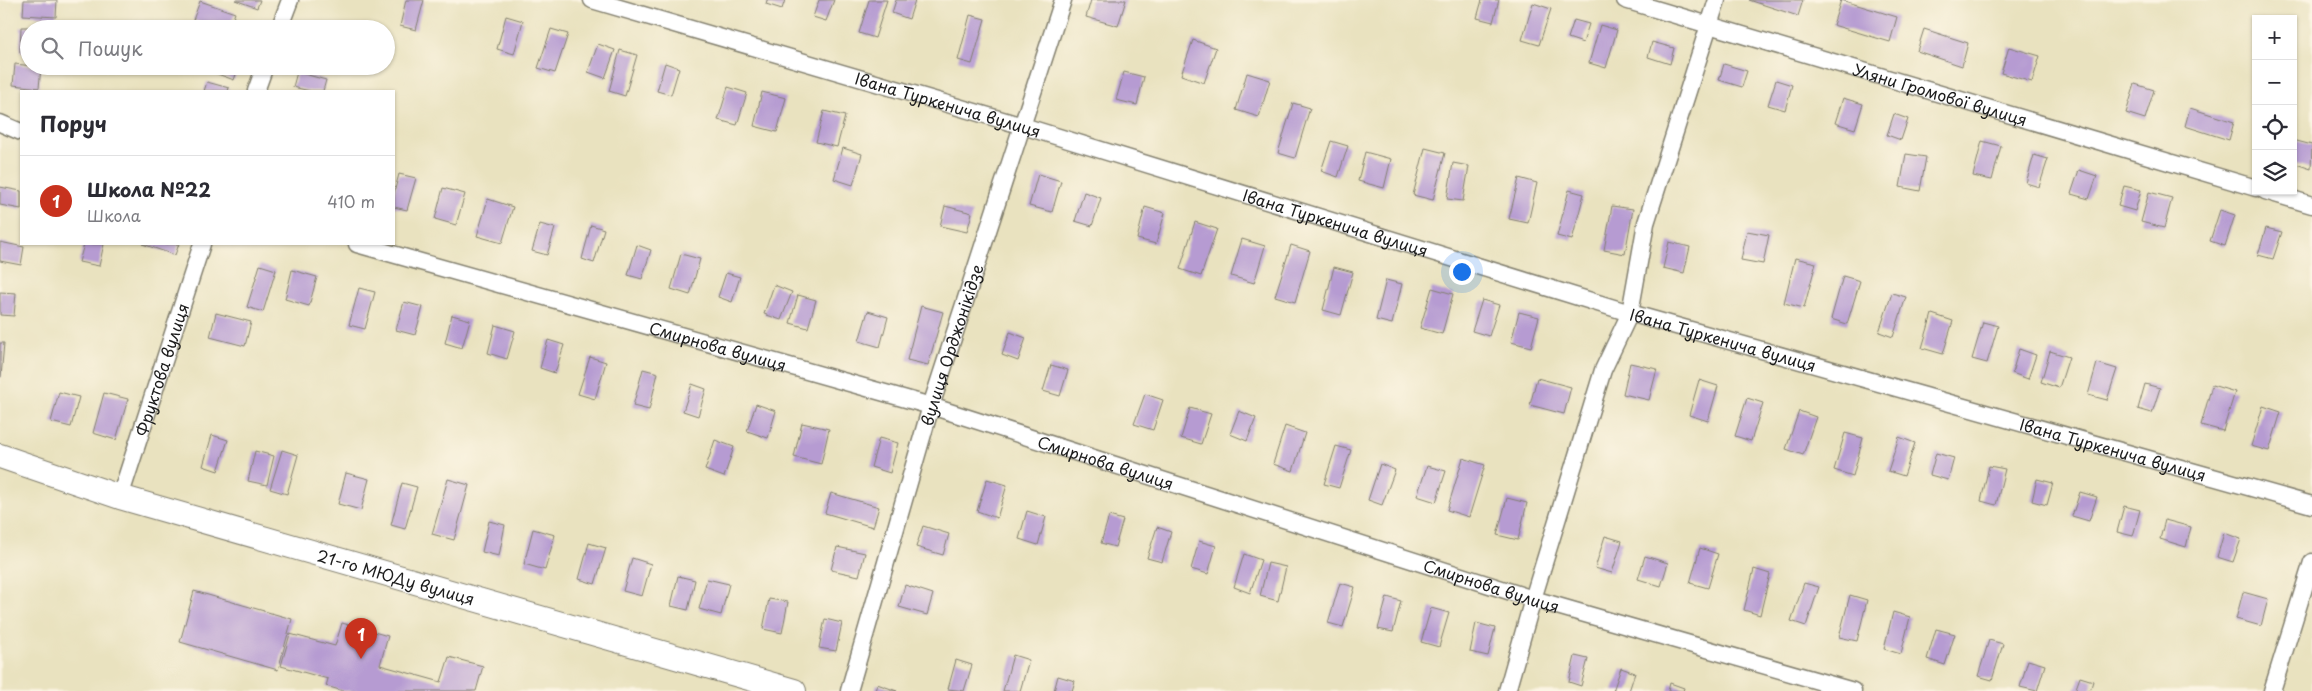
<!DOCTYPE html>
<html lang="uk">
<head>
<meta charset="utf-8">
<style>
	body { margin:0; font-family:"Playpen Sans",sans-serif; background:#f7f7f7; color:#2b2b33 }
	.controls { position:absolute; right:15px; top:15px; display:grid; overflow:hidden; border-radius:0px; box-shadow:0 1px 4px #0004 }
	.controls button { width:45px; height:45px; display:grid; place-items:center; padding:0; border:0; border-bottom:1px solid #e1e1e2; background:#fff; color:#2b2b33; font:25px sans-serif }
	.you { position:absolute; left:1461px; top:271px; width:18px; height:18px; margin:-12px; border:4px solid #fff; border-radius:50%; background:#1a73e8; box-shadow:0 0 0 8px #1a73e833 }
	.badge { display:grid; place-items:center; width:32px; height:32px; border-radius:50%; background:#c8321e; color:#fff; font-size:16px; font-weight:700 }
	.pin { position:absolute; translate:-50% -41px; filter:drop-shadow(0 1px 2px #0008) }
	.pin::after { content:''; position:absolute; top:26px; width:18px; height:15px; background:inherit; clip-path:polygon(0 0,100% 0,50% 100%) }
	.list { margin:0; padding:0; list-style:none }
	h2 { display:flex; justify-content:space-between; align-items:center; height:65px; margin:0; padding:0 20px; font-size:21px }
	h2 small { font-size:16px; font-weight:400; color:#7c7c81 }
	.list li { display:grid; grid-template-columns:32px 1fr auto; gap:15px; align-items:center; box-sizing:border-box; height:90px; padding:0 20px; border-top:1px solid #e1e1e2 }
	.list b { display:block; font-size:19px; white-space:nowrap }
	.list p { margin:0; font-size:16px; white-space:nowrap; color:#7c7c81 }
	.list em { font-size:16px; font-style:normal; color:#7c7c81 }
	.icon { flex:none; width:28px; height:28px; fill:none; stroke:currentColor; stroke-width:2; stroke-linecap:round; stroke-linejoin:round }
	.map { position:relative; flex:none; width:2312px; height:691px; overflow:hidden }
	.search { position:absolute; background:#fff; box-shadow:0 1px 4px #0004; left:20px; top:20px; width:375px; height:55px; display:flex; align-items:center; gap:12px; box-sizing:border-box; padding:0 18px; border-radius:28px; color:#7c7c81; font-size:19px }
	.panel { position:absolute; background:#fff; box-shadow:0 1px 4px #0004; left:20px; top:90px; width:375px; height:155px; border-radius:0px }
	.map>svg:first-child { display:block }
	.building { fill:#b69bd2 }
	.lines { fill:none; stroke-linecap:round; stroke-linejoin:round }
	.street-casing { stroke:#827f6e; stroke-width:19 }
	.secondary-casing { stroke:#827f6e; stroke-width:26 }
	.street { stroke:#fff; stroke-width:16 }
	.secondary { stroke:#fff; stroke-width:24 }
	.labels { text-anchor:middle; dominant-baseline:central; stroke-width:4.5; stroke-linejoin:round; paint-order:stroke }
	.street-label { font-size:16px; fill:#1c1c1c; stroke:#fcf5e5 }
</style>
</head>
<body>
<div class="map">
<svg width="2312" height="691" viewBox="0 0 2312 691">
	<rect width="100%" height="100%" fill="#fcf5e5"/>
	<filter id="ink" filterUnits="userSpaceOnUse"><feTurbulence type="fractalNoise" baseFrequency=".02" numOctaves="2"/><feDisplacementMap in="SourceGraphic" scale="10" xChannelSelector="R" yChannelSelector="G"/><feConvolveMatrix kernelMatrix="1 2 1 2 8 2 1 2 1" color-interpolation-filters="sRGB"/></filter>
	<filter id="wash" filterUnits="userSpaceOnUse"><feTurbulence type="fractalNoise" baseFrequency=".0096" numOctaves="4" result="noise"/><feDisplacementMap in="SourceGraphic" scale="20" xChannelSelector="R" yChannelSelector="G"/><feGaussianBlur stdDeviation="1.12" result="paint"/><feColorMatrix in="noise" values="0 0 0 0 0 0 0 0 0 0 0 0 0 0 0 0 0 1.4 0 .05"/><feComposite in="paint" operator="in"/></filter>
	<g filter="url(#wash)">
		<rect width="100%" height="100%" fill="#e9e2bf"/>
		<g id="blocks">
			<path class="building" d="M24 0H57L56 17 23 15Z
				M235 0H260L257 8Z
				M406 0H424L416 30 400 26Z
				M767 0H785L782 9 766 4Z
				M819 0H834L826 21 813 17Z
				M869 0H887L875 38 859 33Z
				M896 0H915L909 19 892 13Z
				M1091 0H1126L1118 26 1086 17Z
				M1482 0H1499L1493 22 1477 18Z
				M1749 0H1803L1798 16Z
				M1841 0 1897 17 1890 42 1833 25Z
				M200 1 235 13 229 29H219L193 20Z
				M1533 3 1551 9 1539 45 1522 40Z
				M970 15 985 19 972 64 958 60Z
				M506 16 523 21 514 54 497 49Z
				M1574 20 1589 24 1583 43 1568 38Z
				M1600 25 1617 30 1606 68 1589 63Z
				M21 27H29V52H20Z
				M551 29 568 34 555 73 538 68Z
				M1924 29 1968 43 1962 66 1917 51Z
				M1193 40 1216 48 1204 83 1181 75Z
				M1652 42 1674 48 1670 64 1648 57Z
				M598 44 615 50 605 78 588 72Z
				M2009 47 2040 56 2032 82 2001 73Z
				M620 50 637 55 625 96 609 91Z
				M665 63 679 68 671 95 657 91Z
				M15 64 41 67 39 88 13 85Z
				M1724 64 1747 71 1742 87 1719 80Z
				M214 66H239L234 80 212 72Z
				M297 72 326 80 323 91H310L293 87Z
				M1124 72 1144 77 1137 105 1116 100Z
				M1247 73 1270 80 1259 117 1236 110Z
				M1776 80 1792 85 1785 110 1768 105Z
				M207 82 229 88 228 91H204Z
				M2135 84 2154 90 2145 119 2126 113Z
				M728 87 747 93 737 125 718 120Z
				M762 92 786 98 777 132 754 126Z
				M1843 98 1863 104 1855 129 1835 123Z
				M1293 103 1310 108 1295 158 1278 153Z
				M2190 108 2234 122 2229 140 2185 126Z
				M824 111 845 116 837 147 816 142Z
				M1894 114 1908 119 1901 140 1887 135Z
				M2293 140 2312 145 2311 169 2293 163Z
				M1331 141 1348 146 1338 177 1321 171Z
				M1982 141 2001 146 1992 180 1973 176Z
				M843 148 862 154 853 185 834 179Z
				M1425 148 1445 153 1433 200 1413 195Z
				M1365 152 1391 159 1384 188 1358 181Z
				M1906 154 1926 157 1920 191 1900 187Z
				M2034 155 2048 159 2039 187 2026 183Z
				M1453 163 1469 166 1463 201 1447 199Z
				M2079 170 2097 176 2089 199 2071 194Z
				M399 174 416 178 407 210 394 207V193Z
				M1038 174 1061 181 1052 212 1029 206Z
				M1519 178 1537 183 1528 223 1509 219Z
				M2124 186 2141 190 2135 211 2118 206Z
				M0 187 21 191V209L0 205Z
				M443 188 465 194 456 225 435 219Z
				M1569 190 1584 194 1572 240 1557 236Z
				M1084 192 1101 198 1092 226 1075 221Z
				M2149 192 2172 198 2164 228 2141 222Z
				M488 199 513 207 502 243 477 236Z
				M945 206 972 213 967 232 940 226Z
				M1612 206 1633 209 1625 254 1604 250Z
				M1145 207 1165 213 1156 244 1137 239Z
				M2220 210 2235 215 2225 246 2210 241Z
				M1195 222 1217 229 1201 276 1180 269Z
				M540 224 555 228 547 255 532 251Z
				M591 225 604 229 594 263 582 259Z
				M2266 228 2282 232 2273 259 2258 255Z
				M1747 231 1769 235 1763 264 1741 260Z
				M1242 239 1265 246 1254 283 1231 276Z
				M0 242 24 247 21 265 0 261Z
				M1669 242 1690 247 1684 273 1663 268Z
				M84 244H104L99 266 79 262Z
				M142 244H179L175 255Z
				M637 245 651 250 642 279 628 275Z
				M1291 245 1310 251 1295 302 1275 296Z
				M681 254 700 259 690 295 671 289Z
				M1795 258 1816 263 1804 308 1784 303Z
				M260 265 276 270 263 312 247 307Z
				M1334 267 1353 272 1341 315 1323 310Z
				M292 270 317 277 309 306 285 299Z
				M726 273 740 277 732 302 718 297Z
				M1843 276 1860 281 1847 324 1831 319Z
				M1386 280 1402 284 1392 324 1376 320Z
				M774 285 792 292 781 320 764 314Z
				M359 288 375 292 365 329 349 325Z
				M1432 288 1453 294 1442 334 1420 328Z
				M0 292 16 293 14 316 0 315Z
				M1892 293 1906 297 1893 337 1879 332Z
				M798 295 816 300 808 328 790 323Z
				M1482 300 1499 305 1489 336 1472 331Z
				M404 302 423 307 415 335 396 330Z
				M921 306 943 312 928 365 907 360Z
				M868 311 888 317 880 347 859 341Z
				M1519 312 1539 317 1531 347 1511 342Z
				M216 313 251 322 245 346 210 337Z
				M1932 314 1953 321 1943 354 1922 348Z
				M452 315 470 320 462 348 445 343Z
				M1983 322 1998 326 1987 363 1972 359Z
				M495 325 515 331 507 359 488 353Z
				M1010 332 1026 338 1018 361 1002 355Z
				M548 340 564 345 555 373 540 368Z
				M0 343H4L1 377H0Z
				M2019 349 2036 355 2028 379 2012 373Z
				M2050 351 2069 357 2059 388 2041 382Z
				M590 357 606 362 595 399 578 394Z
				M1630 363 1657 369 1649 400 1623 394Z
				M2097 363 2117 369 2107 400 2088 395Z
				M1051 365 1068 370 1060 396 1043 391Z
				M643 369 658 373 649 410 633 406Z
				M1537 378 1571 387 1564 414 1530 405Z
				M1699 380 1718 386 1708 421 1689 415Z
				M692 384 706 389 698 416 683 411Z
				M2145 384 2160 388 2152 413 2138 409Z
				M2212 385 2235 392 2223 431 2201 425Z
				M59 392 79 397 71 427 51 422Z
				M104 393 128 399 116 440 93 433Z
				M1145 394 1163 400 1153 430 1134 424Z
				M1747 398 1763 403 1751 441 1735 436Z
				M756 404 776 411 768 438 747 431Z
				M2263 406 2281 412 2269 451 2251 446Z
				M1190 408 1211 414 1201 444 1181 438Z
				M1239 411 1256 418 1247 441 1230 434Z
				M1799 411 1816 417 1803 455 1786 449Z
				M802 423 829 429 821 464 794 457Z
				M1285 426 1305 433 1293 471 1273 464Z
				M1845 433 1863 438 1853 476 1834 470Z
				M212 435 228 440 218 471 203 466Z
				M1899 437 1915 443 1904 476 1888 471Z
				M879 438 898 443 890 473 871 467Z
				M715 440 734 447 724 477 705 470Z
				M1336 446 1351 450 1339 488 1324 484Z
				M282 450 298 455 287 494 270 489Z
				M255 451 274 456 267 485 248 481Z
				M1936 453 1954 458 1948 480 1930 475Z
				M1463 458 1485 465 1469 517 1447 510Z
				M1380 464 1395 470 1382 505 1368 500Z
				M1427 466 1446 471 1436 502 1417 496Z
				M1989 466 2005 469 1996 505 1981 501Z
				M346 473 369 479 361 510 338 504Z
				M448 479 469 485 454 540 432 534Z
				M987 479 1007 485 997 518 977 511Z
				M2037 479 2053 483 2047 505 2032 501Z
				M402 483 417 487 405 529 391 525Z
				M2080 492 2097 497 2089 521 2072 516Z
				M831 493 879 507 873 527 825 513Z
				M1507 498 1527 503 1518 540 1497 535Z
				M2124 506 2140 510 2133 536 2117 532Z
				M1027 511 1046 517 1038 545 1019 539Z
				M1109 516 1123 520 1115 547 1101 543Z
				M2165 520 2191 527 2186 547 2160 539Z
				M489 521 505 525 499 556 482 552Z
				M923 526 949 534 943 555 916 547Z
				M1157 527 1171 532 1162 562 1147 558Z
				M533 529 555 535 545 570 524 564Z
				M2224 533 2241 539 2233 562 2217 557Z
				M1605 536 1622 541 1612 573 1595 568Z
				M1199 541 1216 546 1208 574 1191 569Z
				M589 543 606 548 595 584 579 579Z
				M837 547 865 553 859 576 831 570Z
				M1700 548 1718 554 1708 588 1690 583Z
				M1244 554 1261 560 1250 593 1234 587Z
				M1645 556 1668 563 1661 586 1638 579Z
				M632 558 651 564 642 596 623 591Z
				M1268 563 1286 567 1278 601 1260 596Z
				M1754 569 1770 574 1760 615 1744 610Z
				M678 576 695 580 688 610 671 606Z
				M707 579 729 584 721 615 699 609Z
				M1340 583 1355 587 1343 627 1328 623Z
				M1804 583 1819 587 1806 626 1791 621Z
				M905 585 933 594 927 615 899 607Z
				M194 591 292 619 278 670 180 642Z
				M2243 592 2268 599 2261 626 2236 619Z
				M1850 595 1867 600 1857 641 1839 637Z
				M1387 597 1401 601 1393 632 1378 629Z
				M769 599 788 602 782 633 763 629Z
				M1431 608 1449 613 1439 647 1421 642Z
				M1893 612 1910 617 1901 654 1884 649Z
				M825 619 842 623 836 651 819 648Z
				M342 623 388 636 380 665 441 682 449 657 483 666 476 691H343L326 686 328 679 281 666 290 634 335 646Z
				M1476 623 1495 628 1488 656 1470 652Z
				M1936 629 1955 634 1945 665 1927 659Z
				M1989 640 2003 644 1992 680 1978 676Z
				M1013 655 1029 660 1020 691H1003Z
				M1575 656 1588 659 1581 686 1569 682Z
				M956 660 972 665 964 691 948 689Z
				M2028 660 2045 665 2037 691 2020 687Z
				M1621 668 1635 673 1629 691H1613Z
				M1058 676 1075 681 1072 691H1054Z
				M2080 677 2093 681 2090 691H2075Z
				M1670 683 1684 688 1683 691H1668Z
				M877 684 897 691H875Z"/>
		</g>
	</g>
	<g filter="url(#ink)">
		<use href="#blocks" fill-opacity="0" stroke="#827f6e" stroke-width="1"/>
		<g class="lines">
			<defs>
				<g id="street">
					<path id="s1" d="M592 0 1023 126 1630 313 2312 505"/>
					<path id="s2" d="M1625 0 2256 188"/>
					<path d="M279 29 290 0"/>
					<path d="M256 91 265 66"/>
					<path d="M0 123 21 132"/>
					<path d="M2265 191 2312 205"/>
					<path id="s3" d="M357 244 931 406 1533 599 1853 691"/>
					<path id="s4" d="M120 497 202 244"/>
					<path id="s5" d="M849 691 931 406 1063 0"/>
					<path d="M1507 691 1533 599 1603 370 1630 313 1646 223 1717 0"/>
					<path d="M2272 691 2312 562"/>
				</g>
				<g id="secondary">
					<path id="s6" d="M0 456 120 497 794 691"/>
				</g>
			</defs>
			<use href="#street" class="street-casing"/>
			<use href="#secondary" class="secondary-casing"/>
			<use href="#street" class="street"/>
			<use href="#secondary" class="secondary"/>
		</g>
	</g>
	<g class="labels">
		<g class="street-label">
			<text stroke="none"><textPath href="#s2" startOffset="329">Уляни Громової вулиця</textPath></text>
			<text stroke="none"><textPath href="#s1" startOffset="371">Івана Туркенича вулиця</textPath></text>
			<text stroke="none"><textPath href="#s1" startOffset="776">Івана Туркенича вулиця</textPath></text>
			<text stroke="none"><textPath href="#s1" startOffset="1181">Івана Туркенича вулиця</textPath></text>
			<text stroke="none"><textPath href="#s5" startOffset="361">вулиця Орджонікідзе</textPath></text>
			<text stroke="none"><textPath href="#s3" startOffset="375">Смирнова вулиця</textPath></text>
			<text stroke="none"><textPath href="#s4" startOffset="134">Фруктова вулиця</textPath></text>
			<text stroke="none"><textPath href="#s1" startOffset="1586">Івана Туркенича вулиця</textPath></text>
			<text stroke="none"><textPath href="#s3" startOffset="780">Смирнова вулиця</textPath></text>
			<text stroke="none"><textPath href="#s6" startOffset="414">21-го МЮДу вулиця</textPath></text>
			<text stroke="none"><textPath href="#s3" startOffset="1185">Смирнова вулиця</textPath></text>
		</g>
	</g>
</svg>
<div class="controls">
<button>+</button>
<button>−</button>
<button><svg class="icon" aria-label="locate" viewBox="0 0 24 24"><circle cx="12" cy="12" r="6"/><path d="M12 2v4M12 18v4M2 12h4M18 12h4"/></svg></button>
<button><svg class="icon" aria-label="layers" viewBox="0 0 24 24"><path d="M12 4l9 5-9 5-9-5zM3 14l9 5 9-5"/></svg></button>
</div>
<div class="you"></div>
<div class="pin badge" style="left:361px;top:659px">1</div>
<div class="search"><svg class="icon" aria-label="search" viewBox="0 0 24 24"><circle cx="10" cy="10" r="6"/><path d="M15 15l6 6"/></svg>Пошук</div>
<section class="panel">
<h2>Поруч<small></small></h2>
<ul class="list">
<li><span class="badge">1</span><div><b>Школа №22</b><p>Школа</p></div><em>410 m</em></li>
</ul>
</section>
</div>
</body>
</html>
